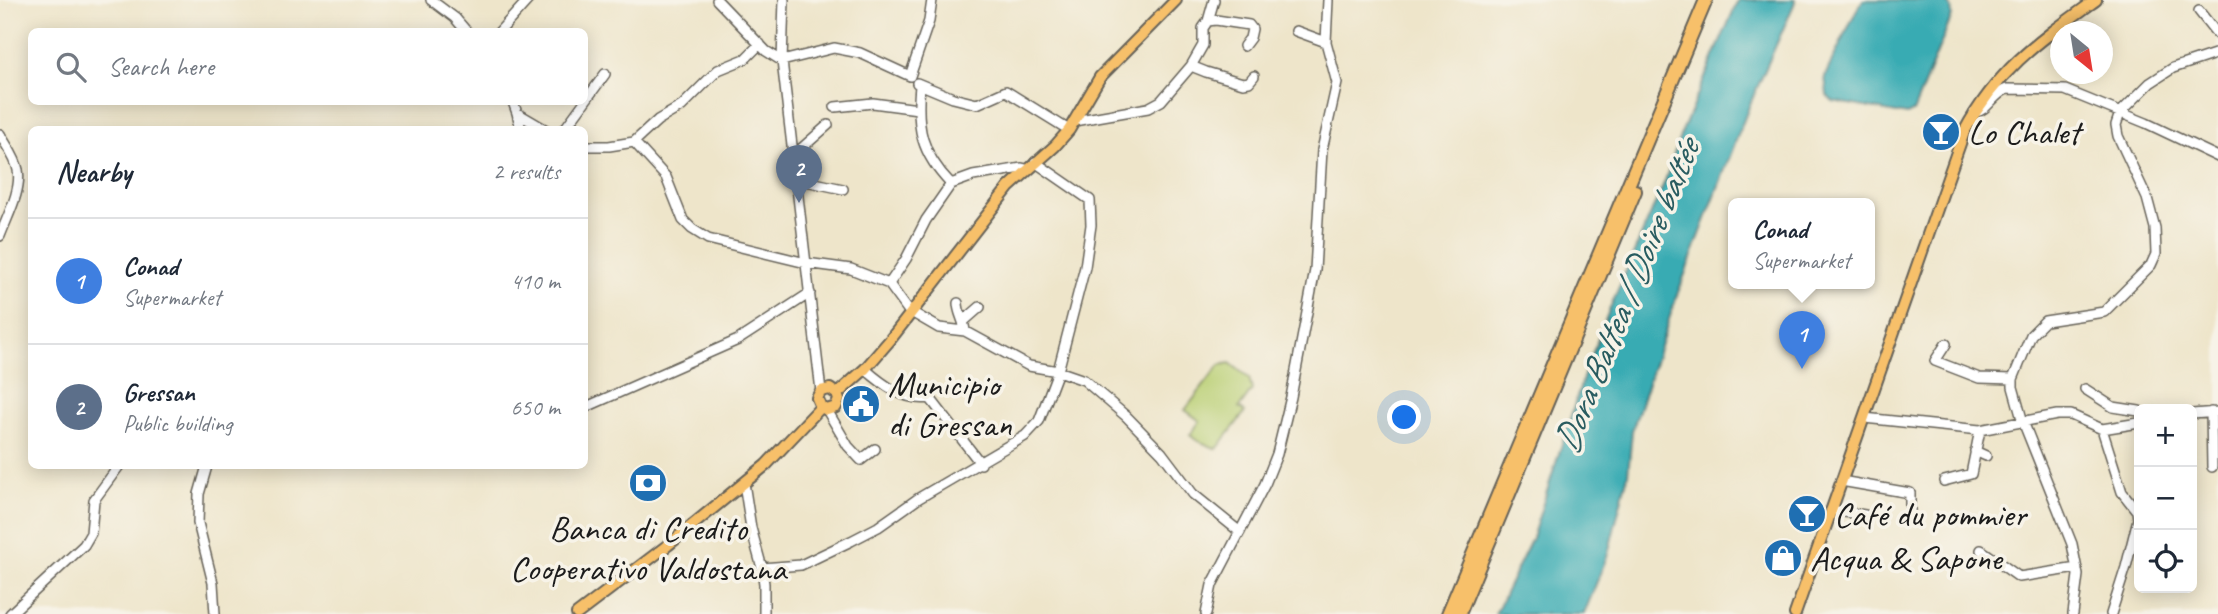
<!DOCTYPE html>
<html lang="en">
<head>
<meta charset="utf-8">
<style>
	body { margin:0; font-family:Caveat,sans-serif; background:#f6f6f7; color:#1f2937 }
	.controls { position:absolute; right:21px; bottom:21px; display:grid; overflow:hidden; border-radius:10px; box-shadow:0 4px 18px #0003 }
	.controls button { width:63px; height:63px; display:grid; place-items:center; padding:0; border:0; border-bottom:2px solid #e0e1e3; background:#fff; color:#1f2937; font:35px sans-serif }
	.compass { position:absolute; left:2050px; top:21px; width:63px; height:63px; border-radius:50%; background:#fff; box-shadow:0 4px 18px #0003; rotate:150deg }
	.you { position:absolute; left:1405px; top:418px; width:24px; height:24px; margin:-18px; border:5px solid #fff; border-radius:50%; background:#1a73e8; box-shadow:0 0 0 10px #1a73e833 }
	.badge { display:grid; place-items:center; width:46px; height:46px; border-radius:50%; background:#7c3aed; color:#fff; font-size:23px; font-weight:700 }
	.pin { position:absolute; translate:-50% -58px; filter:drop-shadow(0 2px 4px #0008) }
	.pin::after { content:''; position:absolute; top:37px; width:24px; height:21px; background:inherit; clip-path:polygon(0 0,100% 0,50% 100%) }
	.popup { position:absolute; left:1728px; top:198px; width:147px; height:91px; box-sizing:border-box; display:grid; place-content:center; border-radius:10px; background:#fff; filter:drop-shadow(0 2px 5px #0005); font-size:23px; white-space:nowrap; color:#747a83 }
	.popup b { font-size:26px; color:#1f2937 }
	.popup::after { content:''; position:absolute; left:50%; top:100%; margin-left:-14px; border:14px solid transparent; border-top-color:#fff }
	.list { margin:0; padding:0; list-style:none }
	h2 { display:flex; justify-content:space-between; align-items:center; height:91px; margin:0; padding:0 28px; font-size:30px }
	h2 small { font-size:23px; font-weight:400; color:#747a83 }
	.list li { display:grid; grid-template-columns:46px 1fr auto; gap:21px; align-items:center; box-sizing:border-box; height:126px; padding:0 28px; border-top:2px solid #e0e1e3 }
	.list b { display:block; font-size:26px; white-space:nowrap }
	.list p { margin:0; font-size:23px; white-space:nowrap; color:#747a83 }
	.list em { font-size:23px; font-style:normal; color:#747a83 }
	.icon { flex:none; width:38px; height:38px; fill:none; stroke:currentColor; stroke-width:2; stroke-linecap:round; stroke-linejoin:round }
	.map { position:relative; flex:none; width:2218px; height:614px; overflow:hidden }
	.search { position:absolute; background:#fff; box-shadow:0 4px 18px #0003; left:28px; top:28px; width:560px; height:77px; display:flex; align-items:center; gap:18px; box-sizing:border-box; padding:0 24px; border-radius:10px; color:#747a83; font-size:26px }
	.panel { position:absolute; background:#fff; box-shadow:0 4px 18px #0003; left:28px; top:126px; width:560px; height:343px; border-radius:10px }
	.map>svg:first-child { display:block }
	.green { fill:#b9cf73; stroke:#6a7648; stroke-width:2 }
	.water { fill:#39abb3; stroke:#2a6468; stroke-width:2 }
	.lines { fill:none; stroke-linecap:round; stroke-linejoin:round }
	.minor-casing { stroke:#666259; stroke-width:12 }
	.major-casing { stroke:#666259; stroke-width:14 }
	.highway-casing { stroke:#666259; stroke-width:16 }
	.minor { stroke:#fff; stroke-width:9 }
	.major { stroke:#f7c06b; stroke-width:10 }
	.highway { stroke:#f7c06b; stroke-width:12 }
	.labels { text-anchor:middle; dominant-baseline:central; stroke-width:7; stroke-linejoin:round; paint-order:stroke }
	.poi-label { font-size:35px; fill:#1c1c1c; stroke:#f7f3e8; text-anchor:start }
	.water-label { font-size:37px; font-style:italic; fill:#295c60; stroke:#f7f3e8 }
</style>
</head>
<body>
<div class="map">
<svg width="2218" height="614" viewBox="0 0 2218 614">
	<rect width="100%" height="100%" fill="#f7f3e8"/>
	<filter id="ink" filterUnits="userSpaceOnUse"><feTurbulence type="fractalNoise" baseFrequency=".0143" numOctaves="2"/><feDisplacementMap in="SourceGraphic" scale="14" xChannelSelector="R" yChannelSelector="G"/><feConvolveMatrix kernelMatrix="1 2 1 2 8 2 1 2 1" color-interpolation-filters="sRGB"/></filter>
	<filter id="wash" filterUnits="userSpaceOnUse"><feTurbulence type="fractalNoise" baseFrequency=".00686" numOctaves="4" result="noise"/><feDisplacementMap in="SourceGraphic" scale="28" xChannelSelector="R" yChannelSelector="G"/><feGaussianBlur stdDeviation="1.57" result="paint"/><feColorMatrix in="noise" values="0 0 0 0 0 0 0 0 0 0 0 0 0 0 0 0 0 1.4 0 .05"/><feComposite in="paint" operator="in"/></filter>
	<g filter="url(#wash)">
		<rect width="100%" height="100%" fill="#eee5ca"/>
		<path class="green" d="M1230 363 1249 378 1252 390 1239 408 1245 412 1217 449 1196 440 1190 435 1200 421 1185 410 1220 365Z"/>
		<path class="water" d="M1738 0H1796L1750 104 1677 295 1632 431 1628 474 1608 554 1584 614H1495L1532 538 1584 375 1610 308 1665 181 1680 136Z
			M1863 0H1945L1951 7 1952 16 1913 112 1907 115 1833 101 1827 95 1825 76 1856 11Z"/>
	</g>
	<g filter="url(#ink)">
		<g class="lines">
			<defs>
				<path id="minor" d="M431 0 455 18 467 32
					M717 0 766 51 782 61 834 48 860 53 910 76 929 21 932 0
					M784 0 782 61 821 391
					M2199 11 2218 35
					M1208 21 1214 0
					M1296 31 1326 42
					M499 32 528 0
					M1191 66 1206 72 1243 83 1249 82 1254 76
					M917 83 953 98 977 104 1006 91 1069 130
					M920 85C916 128 921 153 951 184L973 176 1022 168 1026 169
					M513 102 517 113 546 130
					M835 107 873 103 918 109
					M517 113 521 130
					M1974 113C1989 110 1993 94 2007 89L2065 90 2146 123 2218 157
					M1074 121 1148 108 1161 101 1191 66 1203 45V28L1208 21 1216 20 1249 25 1252 29 1250 38 1244 46
					M564 130 605 74
					M0 134C5 144 16 158 18 170 22 190 7 217 0 236
					M634 142 666 177 683 220 692 229 708 239 806 263 851 269 889 284 908 310 939 328 965 331 1029 366 1058 371 1084 380 1127 417 1162 453 1193 494 1240 532
					M584 146H609L634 142 658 120 682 106 718 70 745 59 760 44
					M794 155 828 125
					M796 179 843 189
					M889 284 906 259 926 220 951 184
					M958 303C958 313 964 320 965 331
					M964 321 980 307
					M1946 344 1935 361 1979 378 2013 379
					M865 369C882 384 905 402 930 398L981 464
					M2085 389 2113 407 2139 411
					M584 408 738 340 810 293
					M827 410 848 446 861 460 875 449
					M2211 412 2212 467
					M2192 414 2218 412
					M1864 418 1980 430 2057 415H2071L2102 429 2139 423
					M2102 429 2122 492 2137 511 2138 519 2126 567 2111 614
					M1975 451 1986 456
					M207 466 199 494 198 523 213 583 215 614
					M1841 481 1910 493V518
					M1944 481 1971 474 1980 430
					M744 483 751 528 762 568 764 584V614
					M1831 510 1865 515
					M1981 550 2019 577 2077 568
					M762 568 801 565 851 541 878 527 919 498 1025 436 1039 421 1058 371 1085 267 1091 225 1090 200 1035 162
					M10 614 84 545 91 533 94 500 119 466
					M1206 614 1212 585 1265 484 1277 454 1291 397 1315 270 1322 150 1337 83 1326 42 1328 0
					M2073 614 2078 575 2072 544 2022 419 2013 387V379L2031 335 2045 321 2104 312 2151 265 2156 254 2155 228 2147 198 2118 136 2116 125 2120 113 2150 83 2173 68 2218 53"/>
				<path id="major" d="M821 407 827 410 836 407 839 400 837 394 865 369 890 340 1009 187 1055 146 1069 130 1100 77 1176 0
					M821 407 817 398 821 391 830 389 837 394
					M577 614 668 545 766 465 821 407
					M1795 614 1964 132C1998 69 2039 41 2096 0"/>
				<path id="highway" d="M1448 614 1706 0
					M1459 614 1635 191"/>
			</defs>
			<use href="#minor" class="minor-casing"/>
			<use href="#major" class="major-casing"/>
			<use href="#highway" class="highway-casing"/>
			<use href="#minor" class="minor"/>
			<use href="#major" class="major"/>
			<use href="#highway" class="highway"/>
		</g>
	</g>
	<defs>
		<symbol id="bar-disc" viewBox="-11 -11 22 22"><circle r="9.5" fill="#1f6fb2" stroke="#f7f3e8"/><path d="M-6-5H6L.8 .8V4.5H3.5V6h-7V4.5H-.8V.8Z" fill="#fff"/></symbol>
		<symbol id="civic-disc" viewBox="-11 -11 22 22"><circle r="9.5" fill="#1f6fb2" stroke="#f7f3e8"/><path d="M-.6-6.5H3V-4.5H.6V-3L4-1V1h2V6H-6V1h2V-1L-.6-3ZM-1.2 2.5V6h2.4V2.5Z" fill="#fff"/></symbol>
		<symbol id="bank-disc" viewBox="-11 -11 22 22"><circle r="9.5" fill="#1f6fb2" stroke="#f7f3e8"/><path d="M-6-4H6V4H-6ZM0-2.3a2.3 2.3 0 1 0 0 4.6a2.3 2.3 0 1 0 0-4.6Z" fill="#fff"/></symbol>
		<symbol id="shop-disc" viewBox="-11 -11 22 22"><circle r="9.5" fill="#1f6fb2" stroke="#f7f3e8"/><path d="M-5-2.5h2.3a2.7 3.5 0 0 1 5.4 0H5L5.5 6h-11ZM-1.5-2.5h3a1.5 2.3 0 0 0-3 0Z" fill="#fff"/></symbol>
	</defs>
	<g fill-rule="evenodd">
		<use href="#bar-disc" x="1919" y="110" width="44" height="44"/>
		<use href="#civic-disc" x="839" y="382" width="44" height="44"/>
		<use href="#bank-disc" x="626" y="461" width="44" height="44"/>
		<use href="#bar-disc" x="1785" y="492" width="44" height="44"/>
		<use href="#shop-disc" x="1761" y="536" width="44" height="44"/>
	</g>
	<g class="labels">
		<g class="poi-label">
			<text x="1968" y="132">Lo Chalet</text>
			<text x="888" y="384">Municipio<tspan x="888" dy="40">di Gressan</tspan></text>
			<text x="1834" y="514">Café du pommier</text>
			<text x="648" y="528" text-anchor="middle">Banca di Credito<tspan x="648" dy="40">Cooperativo Valdostana</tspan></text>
			<text x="1810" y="558">Acqua &amp; Sapone</text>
		</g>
		<g class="water-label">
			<text transform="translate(1626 296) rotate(-68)">Dora Baltea / Doire baltée</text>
		</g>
	</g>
</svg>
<div class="controls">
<button>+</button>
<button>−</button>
<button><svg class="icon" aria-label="locate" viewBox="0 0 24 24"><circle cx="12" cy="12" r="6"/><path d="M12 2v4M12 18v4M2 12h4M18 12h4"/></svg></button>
</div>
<svg class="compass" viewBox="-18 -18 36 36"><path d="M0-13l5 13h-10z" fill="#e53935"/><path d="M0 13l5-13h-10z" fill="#747a83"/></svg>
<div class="you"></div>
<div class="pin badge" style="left:1802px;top:369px;background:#3f7fe0">1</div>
<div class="popup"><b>Conad</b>Supermarket</div>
<div class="pin badge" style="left:799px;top:203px;background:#5c6f8a">2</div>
<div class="search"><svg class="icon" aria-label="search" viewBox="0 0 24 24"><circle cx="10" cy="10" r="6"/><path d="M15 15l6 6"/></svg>Search here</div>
<section class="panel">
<h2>Nearby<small>2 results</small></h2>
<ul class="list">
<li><span class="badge" style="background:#3f7fe0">1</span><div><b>Conad</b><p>Supermarket</p></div><em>410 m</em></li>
<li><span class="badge" style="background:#5c6f8a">2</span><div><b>Gressan</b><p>Public building</p></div><em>650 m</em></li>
</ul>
</section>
</div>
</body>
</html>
